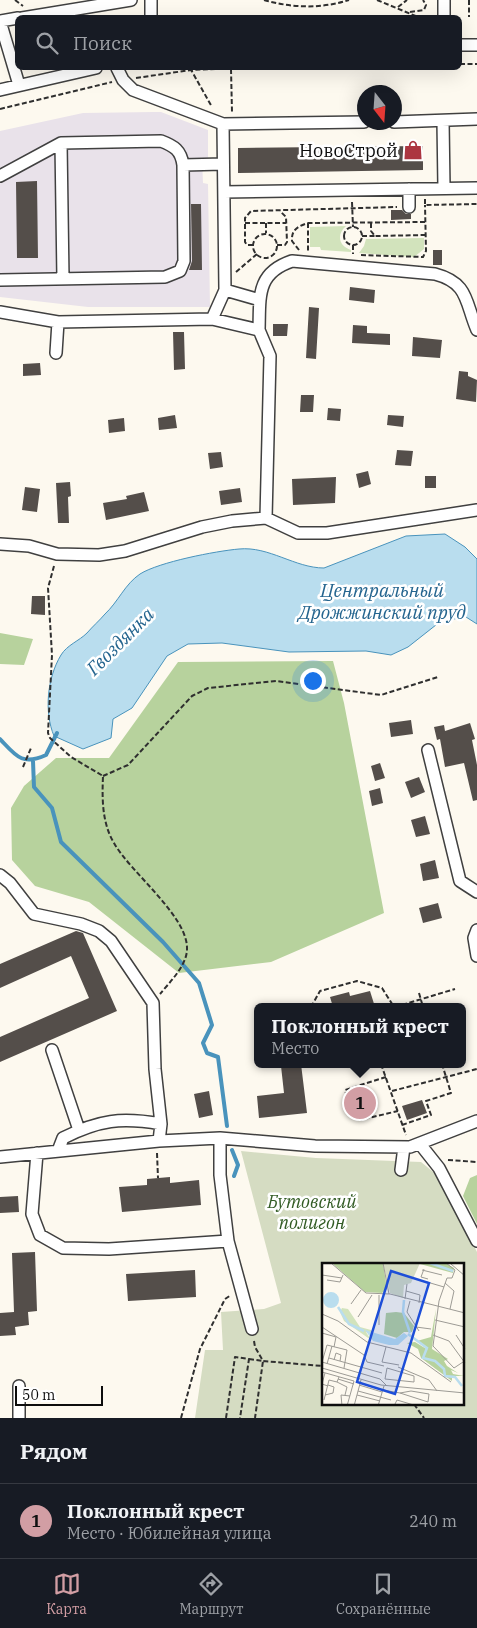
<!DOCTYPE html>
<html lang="ru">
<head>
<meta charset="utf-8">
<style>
	body { margin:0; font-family:"IBM Plex Serif",serif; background:#20242c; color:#f1f3f6 }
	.compass { position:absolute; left:357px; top:85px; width:45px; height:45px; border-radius:50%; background:#171b24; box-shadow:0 5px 20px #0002; rotate:163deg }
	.scale { position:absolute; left:15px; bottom:12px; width:88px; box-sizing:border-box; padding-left:5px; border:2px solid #0d0d0d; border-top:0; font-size:14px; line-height:18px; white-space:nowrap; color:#0d0d0d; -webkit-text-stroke:4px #fff; paint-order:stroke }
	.you { position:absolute; left:312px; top:680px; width:18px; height:18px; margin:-12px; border:4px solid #fff; border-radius:50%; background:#1a73e8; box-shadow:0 0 0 8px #1a73e833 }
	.badge { display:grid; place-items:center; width:32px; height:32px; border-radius:50%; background:#d29ea4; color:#111; font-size:16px; font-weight:700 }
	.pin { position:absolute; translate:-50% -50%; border:2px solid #fff; box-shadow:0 1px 5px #0006 }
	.popup { position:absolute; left:254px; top:1003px; width:212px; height:65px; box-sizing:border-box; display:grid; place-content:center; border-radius:8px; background:#171b24; filter:drop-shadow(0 1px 4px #0005); font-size:16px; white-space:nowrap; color:#9ea1a6 }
	.popup b { font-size:19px; color:#f1f3f6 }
	.popup::after { content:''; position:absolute; left:50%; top:100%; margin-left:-10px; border:10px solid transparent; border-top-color:#171b24 }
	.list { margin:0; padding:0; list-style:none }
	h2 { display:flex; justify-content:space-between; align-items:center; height:65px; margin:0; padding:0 20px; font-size:21px }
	h2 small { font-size:16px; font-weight:400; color:#9ea1a6 }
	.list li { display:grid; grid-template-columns:32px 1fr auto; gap:15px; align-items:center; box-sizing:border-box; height:75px; padding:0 20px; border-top:1px solid #363941 }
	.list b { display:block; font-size:19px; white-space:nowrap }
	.list p { margin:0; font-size:16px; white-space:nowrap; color:#9ea1a6 }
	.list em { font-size:16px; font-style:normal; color:#9ea1a6 }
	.icon { flex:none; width:28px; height:28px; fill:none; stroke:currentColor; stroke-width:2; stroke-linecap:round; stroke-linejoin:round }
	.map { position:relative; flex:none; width:477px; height:1418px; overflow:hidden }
	.search { position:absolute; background:#171b24; box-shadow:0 5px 20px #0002; left:15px; right:15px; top:15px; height:55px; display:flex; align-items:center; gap:12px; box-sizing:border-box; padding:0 18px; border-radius:8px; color:#9ea1a6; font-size:19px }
	.sheet { height:140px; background:#171b24 }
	nav { display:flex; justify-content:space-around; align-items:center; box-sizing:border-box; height:70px; border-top:1px solid #363941; background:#171b24; font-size:14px; color:#9ea1a6 }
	nav a { display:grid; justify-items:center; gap:2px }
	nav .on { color:#d29ea4 }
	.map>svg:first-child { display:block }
	.industrial { fill:#e9e2ea }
	.green { fill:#d2e3bc }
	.forest { fill:#b7d29d }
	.cemetery { fill:#d5dcc2; fill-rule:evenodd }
	.water { fill:#b9ddee; stroke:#4993bc }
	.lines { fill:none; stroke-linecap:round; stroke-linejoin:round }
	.stream { stroke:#4993bc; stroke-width:4 }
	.building { fill:#544e4a }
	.minor-casing { stroke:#404040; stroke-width:14 }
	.path { stroke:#2f2f2f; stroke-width:2; stroke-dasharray:5 2.5; stroke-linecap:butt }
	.minor { stroke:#fff; stroke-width:11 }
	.labels { text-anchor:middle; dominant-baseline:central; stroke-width:5; stroke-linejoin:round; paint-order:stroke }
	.poi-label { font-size:18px; fill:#0d0d0d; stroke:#fff; text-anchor:end }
	.park-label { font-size:18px; font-style:italic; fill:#335c25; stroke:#fff }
	.water-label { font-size:19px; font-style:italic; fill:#25658f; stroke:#fff }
	.inset-river { fill:none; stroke:#b9ddee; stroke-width:2.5 }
	.inset-road { fill:none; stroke:#9d9b95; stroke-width:1 }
	.view { fill:#1d4ed8; fill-opacity:0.15; stroke:#1d4ed8; stroke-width:2.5 }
	.inset-edge { fill:none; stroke:#0d0d0d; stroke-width:2.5 }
</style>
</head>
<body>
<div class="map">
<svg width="477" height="1418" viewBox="0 0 477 1418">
	<rect width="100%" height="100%" fill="#fdf9ef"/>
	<path class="industrial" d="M153 112H161L208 130V158L202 159 203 183 208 184 210 307H88L0 297V131L83 113Z"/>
	<path class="green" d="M346 226C336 235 339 246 351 250V252L321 250 320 247H310V227Z
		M424 238V249L414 257 359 253 364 246 366 239Z"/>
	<path class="forest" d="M0 633 33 639 24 665 0 664Z
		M333 661 344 703 384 913 271 962 179 973 89 902 35 886 12 860 11 808 24 786 56 758H109L178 662Z
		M477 1175V1224L463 1196 470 1178Z"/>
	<path class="cemetery" d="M241 1151 316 1158 421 1162 437 1175 477 1252V1418H195L205 1350H223L221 1312 264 1309 281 1303ZM323 1264H463V1404H323Z"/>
	<path class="water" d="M445 534 465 547 477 559V624L466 617 441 621 408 647 391 655 366 651 289 652 222 643 188 644 167 656 132 708 113 719 111 738 83 749 54 736C44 712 47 678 61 655 67 645 79 641 87 633 93 626 99 621 105 614 118 602 125 584 140 574 159 562 216 551 239 549 269 546 295 568 324 568L406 536Z"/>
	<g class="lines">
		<path class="stream" d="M0 739C16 756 22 766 46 755L57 733
			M33 761 34 787 52 808 61 842 163 942 199 983 212 1025 203 1043 207 1053 218 1057 227 1126
			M232 1150 238 1165 234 1176"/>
	</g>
	<path class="building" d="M423 146V170L238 173V148Z
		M37 181 38 258H17L16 182Z
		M191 204H201L202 270H189L192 261Z
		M391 210H402L406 214H411V219L391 220Z
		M433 250H442V265H433Z
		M350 287 375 290 374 303 349 300Z
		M309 307 319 308 316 359 306 358Z
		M273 324H288L287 336H273Z
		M353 325 367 326V333L390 334V345L352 343Z
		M173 332H184L185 369 174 370Z
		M413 337 442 340 440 358 412 356Z
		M40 363 41 375 23 376V364Z
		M459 371 468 372V376L477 380 476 402 456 399Z
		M301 395H314L313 412H300Z
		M328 408 341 409 340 421 327 420Z
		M175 415 177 428 159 430 158 418Z
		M388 415 404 416 403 427 387 425Z
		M124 418 125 431 109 433 108 420Z
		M397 450 413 451 411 466 395 465Z
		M221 452 223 467 210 469 208 453Z
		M368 471 371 484 359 488 356 474Z
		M425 476H436V488H425Z
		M336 477 335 503 293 505 292 479Z
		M70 482 71 496 68 497 69 523H58L56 483Z
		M25 487 40 489 37 512 22 510Z
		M240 488 242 502 221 505 219 491Z
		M144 492 149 511 106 520 103 503 127 499 126 496Z
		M32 596H45V615L31 614Z
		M411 720 413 734 391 737 389 723Z
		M470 723 475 739 472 740 477 765V800L473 801 464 763 445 767 440 739 437 740 434 727 444 725 445 731Z
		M380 763 385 778 375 781 371 766Z
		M419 777 425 792 411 798 405 782Z
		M380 788 383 803 372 806 369 791Z
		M425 816 430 834 416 837 411 820Z
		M435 860 439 878 423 881 420 864Z
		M438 903 442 918 423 923 419 908Z
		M76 931 83 933 117 1011 0 1062V1037L89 998 71 956 0 988V964Z
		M370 991 375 1007H333L330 997 349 992 350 996Z
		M296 1064H301L307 1113 259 1118 257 1096 284 1093 281 1066Z
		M209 1091 213 1115 199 1118 194 1094Z
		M422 1100 427 1113 407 1120 402 1106Z
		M170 1177V1183L199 1180 201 1205 122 1212 119 1187 147 1185V1179Z
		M18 1196 19 1212 0 1213V1197Z
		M35 1252 37 1311 28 1312 29 1325 15 1327 16 1335 0 1336V1313L14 1312 12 1253Z
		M195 1270 196 1297 128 1301 126 1274Z"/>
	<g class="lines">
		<defs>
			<path id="minor" d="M151 0V18
				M444 0V18
				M18 18 0 21 19 85
				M22 18 131 0
				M460 45H477
				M117 68 123 80 133 90 223 124 364 122
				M0 90 96 68
				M443 121 444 188
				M394 122 477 119
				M61 143 63 279
				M183 165 223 164
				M0 176 61 143 161 141C174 146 181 150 183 165L184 261 180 271 165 277 0 280
				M409 189V207
				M224 192 477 188
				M225 290 260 300
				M0 312 58 322
				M212 319 225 290 223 124
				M259 330C260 297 256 273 292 261L435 274C469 283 465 302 477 330
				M56 353 58 322 212 319 259 330 270 356 266 518
				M0 544 29 546 57 554 99 555 125 551 202 527 232 521 266 518 298 533H327L477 510
				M428 750 460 881 477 892
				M0 875 10 883 34 914 81 924 99 931 111 941 153 1003 155 1069 161 1124 159 1141
				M477 930 474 938 477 956
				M52 1050 79 1130
				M220 1138V1175L228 1241 252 1329
				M420 1144 439 1168 477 1241
				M58 1151 63 1138C99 1120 121 1117 161 1124
				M37 1153 32 1214 40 1235 63 1248 109 1249 228 1241
				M0 1157 159 1141 220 1138 315 1146 410 1147 477 1121
				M401 1170 404 1147
				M19 1386V1418"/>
		</defs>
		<use href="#minor" class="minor-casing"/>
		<path class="path" d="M15 0 23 6
			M264 0C292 8 321 9 349 0
			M377 0 418 17
			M469 0V17
			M398 7 407 0
			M410 12 424 10 426 5 423 0
			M460 64H477
			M190 68 212 107
			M231 69 232 112
			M136 78 191 70 238 68
			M0 109 112 82
			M425 199V205L477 204
			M352 202 353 227
			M245 223H286
			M266 223V233
			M308 223V251
			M371 223V231L375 236 426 235
			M344 236a9 9 0 1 1 18 0a9 9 0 1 1-18 0Z
			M253 246a12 12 0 1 1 24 0a12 12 0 1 1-24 0Z
			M362 236H375
			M253 245H247L245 242V218L251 211 397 207
			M277 245H285L287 242 286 217 280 211
			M353 245V254
			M299 250 292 241C291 230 298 226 308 223L426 222
			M361 255 423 257 426 251 425 205
			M236 272 257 254
			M54 566 48 588 52 655 48 733 50 738 71 757 103 776C102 799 102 823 114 843 130 872 188 916 187 949 187 965 170 982 160 994
			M23 767 31 748
			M103 776 128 765 192 696 208 688 276 681 381 695 438 677
			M419 993 423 1007
			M311 1007 320 991 357 981 382 988 394 1007
			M395 1007 455 989
			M381 1064 406 1135
			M386 1077 345 1090 352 1114 360 1120 398 1111
			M392 1091 477 1069
			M402 1125 431 1115 426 1101 451 1093 442 1064
			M157 1153 158 1178
			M448 1160 477 1162
			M254 1341 255 1347 263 1361 323 1366
			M249 1359 263 1361 255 1418
			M414 1404 424 1418
			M181 1418 200 1349 225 1299 231 1295
			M226 1418 235 1357 249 1359 240 1418"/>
		<use href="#minor" class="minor"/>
	</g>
	<defs>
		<symbol id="shop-bare" viewBox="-9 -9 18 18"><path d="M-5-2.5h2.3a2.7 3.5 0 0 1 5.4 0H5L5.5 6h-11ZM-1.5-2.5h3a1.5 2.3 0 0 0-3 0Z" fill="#ac3640" stroke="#fff" stroke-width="2.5" paint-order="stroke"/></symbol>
	</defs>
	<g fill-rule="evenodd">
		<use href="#shop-bare" x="399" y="136" width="28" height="28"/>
	</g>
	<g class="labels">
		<g class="poi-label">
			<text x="398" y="150">НовоСтрой</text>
		</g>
		<g class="park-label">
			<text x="312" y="1201">Бутовский<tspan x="312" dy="21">полигон</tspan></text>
		</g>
		<g class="water-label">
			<text x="382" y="590">Центральный<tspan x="382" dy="22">Дрожжинский пруд</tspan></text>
			<text transform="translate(120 641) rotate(-45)">Гвоздянка</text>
		</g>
	</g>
	<g transform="translate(322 1263)">
		<rect width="142" height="142" fill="#fdf9ef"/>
		<path d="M20 45 26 46 38 64 49 67 53 72 44 69 49 77 22 58 18 49Z" fill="#d2e3bc"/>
		<path d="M10 0H61L65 26 60 30 43 29ZM123 0 132 5 131 10 98 1ZM114 46 110 86 126 96 122 98 125 103 136 110 129 107 131 111 142 113H130V118L99 95 96 86 85 80 93 79 106 87 95 78 109 74ZM74 49 82 50 92 63 90 69H82L75 75 62 71 64 50Z" fill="#b7d29d"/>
		<path d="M61 0H98L89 20 82 22 81 35 68 30Z" fill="#d5dcc2"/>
		<path d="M1 37a8 8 0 1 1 16 0a8 8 0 1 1-16 0ZM43 67 73 76 82 70 86 73 76 82H67L51 78Z" fill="#b9ddee"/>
		<path class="inset-river" d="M108 0 131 8M82 37 81 49 88 70M16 44 27 61 42 68M86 71 105 85 101 95 113 98 122 106 123 113 133 114 140 123"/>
		<path class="inset-road" d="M9 0 44 30 68 31 143 50M61 0 67 31M124 0 133 7 130 15H125L117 38 111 83 132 105 141 99M129 1 143 13M102 6 99 14 106 16M100 7 120 12M0 12 20 15M5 17 18 19 21 12M105 19 122 24M123 20 132 28 128 46M84 28 98 32 97 40M57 32V62M83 36 85 21M88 38 85 49 97 68M29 41 39 27M0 51 16 58 45 79 89 90 129 119M36 54 50 32M113 57 143 64M0 64 42 92 45 99 62 103M94 64 109 66M0 70 14 74 12 84M111 72 127 78 143 100M134 72 143 86M64 84 60 99 77 102M7 95 60 110M12 97 14 90 19 92 18 98M0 99 58 116 65 123M0 99 5 82 25 87 22 105M5 101 10 83M76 104 107 117 115 128M0 105 59 122 143 130M65 105 92 113V119L63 116ZM0 109 32 118 25 143M3 110 0 121 6 123M16 116 32 121M15 119 25 124 23 132M37 122 60 129M61 127 78 130M36 128 69 137M89 128 107 131 106 139 78 130ZM3 132 11 130 12 124 6 122M35 132 58 138M2 137 7 117 15 119 17 114M20 143 19 132 28 133M32 143 39 117M56 143 62 123M72 143 75 137 95 143"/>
		<path class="view" d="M69 8 107 20 73 131 35 119Z"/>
		<rect width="142" height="142" class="inset-edge"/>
	</g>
</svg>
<svg class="compass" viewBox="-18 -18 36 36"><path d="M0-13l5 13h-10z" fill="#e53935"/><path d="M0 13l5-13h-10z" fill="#9ea1a6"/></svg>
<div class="scale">50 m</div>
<div class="you"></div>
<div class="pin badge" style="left:360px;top:1103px">1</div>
<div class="popup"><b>Поклонный крест</b>Место</div>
<div class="search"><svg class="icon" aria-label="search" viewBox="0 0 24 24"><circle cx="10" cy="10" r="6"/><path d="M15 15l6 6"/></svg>Поиск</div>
</div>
<section class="sheet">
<h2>Рядом<small></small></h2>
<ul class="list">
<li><span class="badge">1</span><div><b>Поклонный крест</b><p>Место · Юбилейная улица</p></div><em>240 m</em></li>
</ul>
</section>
<nav>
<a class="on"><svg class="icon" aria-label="map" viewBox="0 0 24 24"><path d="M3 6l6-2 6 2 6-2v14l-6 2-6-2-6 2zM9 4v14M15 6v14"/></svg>Карта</a>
<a><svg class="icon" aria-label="directions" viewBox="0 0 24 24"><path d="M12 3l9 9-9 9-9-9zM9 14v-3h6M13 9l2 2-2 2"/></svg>Маршрут</a>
<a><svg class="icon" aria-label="saved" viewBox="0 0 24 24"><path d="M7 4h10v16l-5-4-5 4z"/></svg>Сохранённые</a>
</nav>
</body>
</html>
